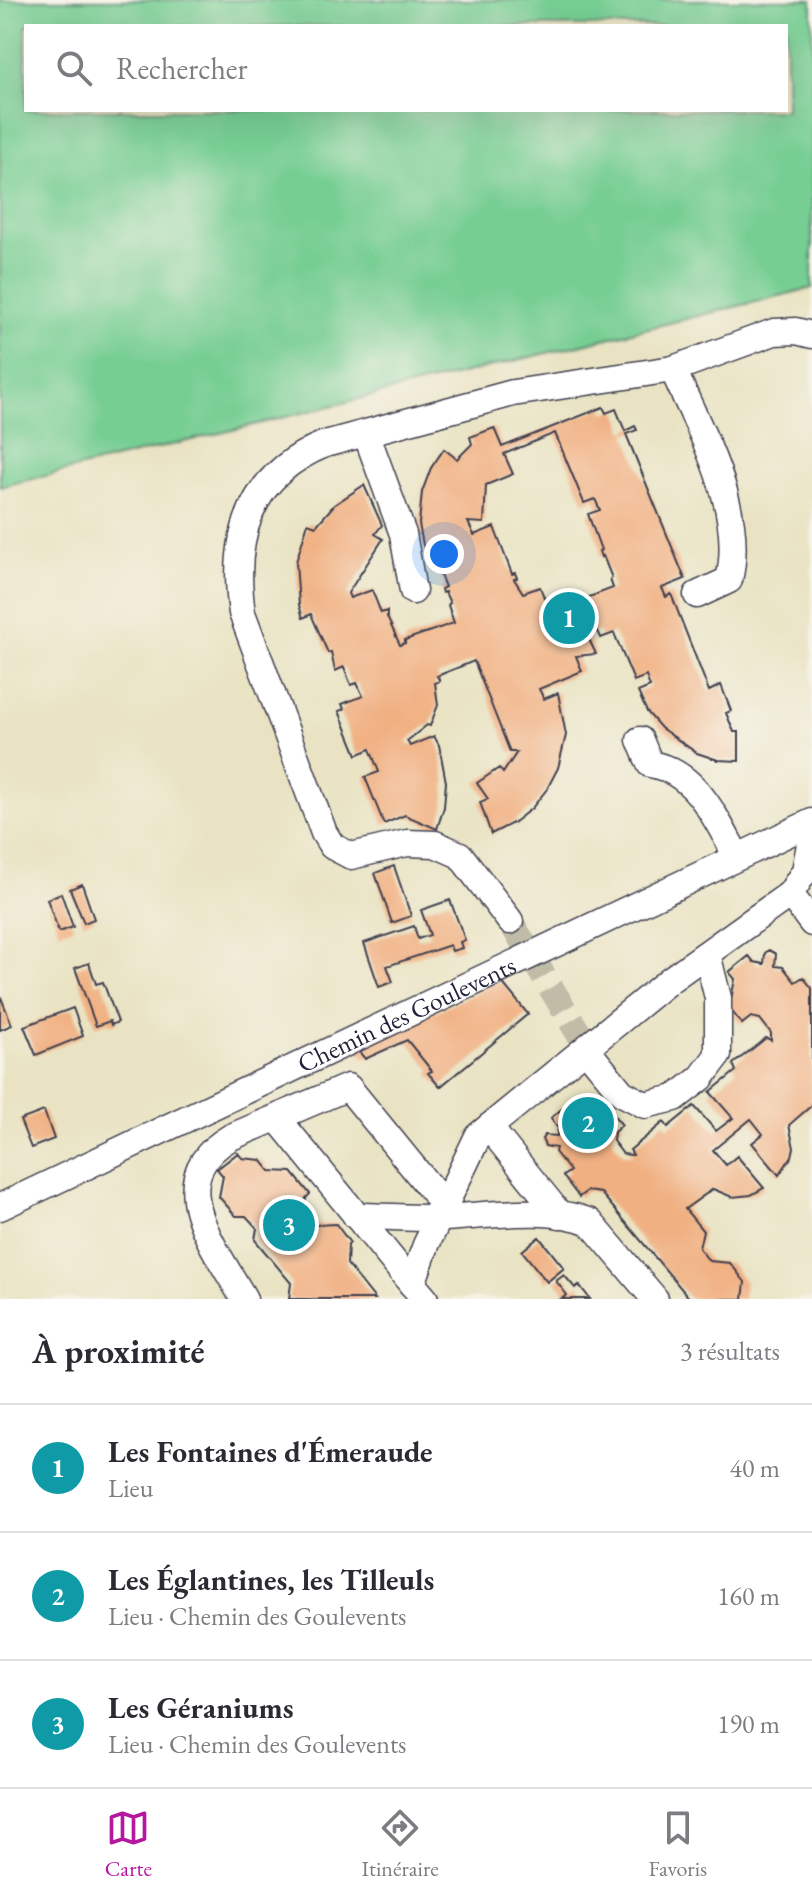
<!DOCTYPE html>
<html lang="fr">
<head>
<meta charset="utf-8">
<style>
	body { margin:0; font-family:"EB Garamond",serif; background:#f7f7f7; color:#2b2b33 }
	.you { position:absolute; left:444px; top:554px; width:28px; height:28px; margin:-20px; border:6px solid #fff; border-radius:50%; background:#1a73e8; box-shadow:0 0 0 12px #1a73e833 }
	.badge { display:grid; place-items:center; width:52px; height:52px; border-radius:50%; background:#b5179e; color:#fff; font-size:26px; font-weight:700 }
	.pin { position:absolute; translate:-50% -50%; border:4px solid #fff; box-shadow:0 2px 8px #0006 }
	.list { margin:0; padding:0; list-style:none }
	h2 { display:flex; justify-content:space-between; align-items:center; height:104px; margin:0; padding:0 32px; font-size:34px }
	h2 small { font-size:26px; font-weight:400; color:#7c7c81 }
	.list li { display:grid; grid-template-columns:52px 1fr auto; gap:24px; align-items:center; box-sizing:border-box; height:128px; padding:0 32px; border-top:2px solid #e1e1e2 }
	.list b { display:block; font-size:30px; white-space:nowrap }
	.list p { margin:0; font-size:26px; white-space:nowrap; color:#7c7c81 }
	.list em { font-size:26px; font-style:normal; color:#7c7c81 }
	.icon { flex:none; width:44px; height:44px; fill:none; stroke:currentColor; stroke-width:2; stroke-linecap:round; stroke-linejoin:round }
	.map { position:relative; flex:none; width:812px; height:1299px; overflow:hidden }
	.search { position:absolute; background:#fff; box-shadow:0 8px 32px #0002; left:24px; right:24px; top:24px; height:88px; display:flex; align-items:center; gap:20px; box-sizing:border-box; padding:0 28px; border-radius:0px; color:#7c7c81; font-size:30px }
	.sheet { height:488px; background:#fff }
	nav { display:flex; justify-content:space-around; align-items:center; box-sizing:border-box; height:112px; border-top:2px solid #e1e1e2; background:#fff; font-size:22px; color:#7c7c81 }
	nav a { display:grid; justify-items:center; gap:4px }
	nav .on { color:#b5179e }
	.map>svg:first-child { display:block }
	.green { fill:#76ce93; stroke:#4c7867; stroke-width:2; fill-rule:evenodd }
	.building { fill:#f1b082; fill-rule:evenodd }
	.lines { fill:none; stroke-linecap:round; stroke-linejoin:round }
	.minor-tunnel { stroke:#c1bca8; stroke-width:26; stroke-dasharray:26 13; stroke-linecap:butt }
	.minor-casing { stroke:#403f4f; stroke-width:29 }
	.minor { stroke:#fff; stroke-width:26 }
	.labels { text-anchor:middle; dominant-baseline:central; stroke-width:6; stroke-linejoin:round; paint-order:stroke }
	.street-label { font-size:26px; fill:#22223b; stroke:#f7f3e8 }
</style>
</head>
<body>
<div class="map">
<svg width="812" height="1299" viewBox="0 0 812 1299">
	<rect width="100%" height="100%" fill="#f7f3e8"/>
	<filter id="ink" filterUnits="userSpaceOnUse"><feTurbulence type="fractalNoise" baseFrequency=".0125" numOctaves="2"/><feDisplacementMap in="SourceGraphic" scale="16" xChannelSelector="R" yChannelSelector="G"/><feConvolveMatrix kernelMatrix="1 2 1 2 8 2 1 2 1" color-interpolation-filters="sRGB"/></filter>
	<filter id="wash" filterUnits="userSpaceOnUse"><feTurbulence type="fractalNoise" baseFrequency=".006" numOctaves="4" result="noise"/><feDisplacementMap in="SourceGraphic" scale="32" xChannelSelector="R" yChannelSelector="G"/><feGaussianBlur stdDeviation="1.8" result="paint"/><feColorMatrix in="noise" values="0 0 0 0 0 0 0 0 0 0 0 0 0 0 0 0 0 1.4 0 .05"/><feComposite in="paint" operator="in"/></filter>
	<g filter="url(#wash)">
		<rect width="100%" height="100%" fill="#e9e3c3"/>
		<path class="green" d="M0 0H812V288L0 487ZM26 26H786V110H26Z"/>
		<g id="blocks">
			<path class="building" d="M603 407 606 413 616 409 625 431 635 426 637 430 626 434 685 579 662 588 666 597 671 594 709 691 721 685 731 711 726 713 734 732H739V761L718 760 697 753 661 728 647 712 638 692 650 687 646 676 634 681 614 633 601 638 598 631 587 635 596 654 576 656 582 671 539 689 544 699 558 693 566 735 558 768 547 789 532 808 513 823 491 834 480 802 488 799 477 783 499 768 503 773 517 752H510L474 661 437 676 440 681 435 683 438 705 430 726 427 725 407 741 410 746 434 736 439 745 446 782 444 807 437 829 405 815 384 824 365 777 379 772 370 749 357 755 339 711 344 709 342 704 363 696 357 683 351 685 344 667 335 671 331 652 328 653 311 614 303 618 299 605 296 562 308 523 316 526 334 505 364 485 382 525 375 534 383 539 348 593 350 598 372 590 381 613 387 611V617L400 645 405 643V640L454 623 448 605 450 603 445 592 442 593 441 589 445 587 431 553 427 555 423 545 419 524 422 492 431 468 444 449 457 459 472 444 470 437 494 428 502 447ZM555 433 584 503 595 499 600 510 588 514 601 550 599 551 601 557 603 556 612 578 610 579 613 588 584 599 587 605 568 612 566 606 550 613 540 587 523 593 514 579 517 578 515 573 512 574 494 527 474 535 468 522 484 523 486 485 513 474 504 454Z
				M394 866 411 916 392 923 375 873Z
				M82 884 94 919 84 923 70 889Z
				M61 893 73 927 59 932 47 899Z
				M450 900 465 940 460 942 462 948 452 951 450 945 387 966 393 982 379 987 364 943 414 926 418 939 430 935 421 910Z
				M769 950 776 954 775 966 783 967 795 982 803 977 812 988V1105L789 1125 794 1148 792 1156 779 1175 752 1143 763 1134 751 1119 713 1150 726 1165 737 1156 764 1188 751 1195 732 1197 713 1189 685 1209 703 1231 699 1248 709 1261 730 1263 745 1282 743 1299H690L601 1193 587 1191 579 1197 563 1176 570 1171 555 1152 556 1148 545 1146 542 1139 545 1135 557 1136 558 1128 551 1118 571 1101 575 1108 596 1111 604 1104 622 1125 614 1132 613 1141 623 1154 631 1155H633L630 1150 664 1122 668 1127 694 1106 716 1131 733 1118 710 1092 736 1071 733 1064 766 1038 771 1040V1033L760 1019 751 1017 742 1024 726 1004 731 1000 735 979 729 972 749 956 754 962 764 964 765 953Z
				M89 963 96 984 103 982 118 1022 111 1025 110 1021 96 1026 75 968Z
				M501 981 528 1014 440 1087 428 1073 432 1071 407 1040 365 1059 356 1048Z
				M0 995 12 1025 0 1030Z
				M73 1008 83 1036 36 1055 24 1026Z
				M44 1111 54 1139 31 1148 20 1120Z
				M238 1153 242 1158 261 1160 270 1171 292 1172 310 1194 306 1198 304 1211 315 1225 336 1224 350 1243 348 1245 347 1264 375 1299H289L291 1283 255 1240 257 1228 246 1216H236L219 1197 223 1176 217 1169Z
				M539 1237 564 1268 547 1282 522 1251Z
				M564 1275 575 1288 579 1285 590 1299H561L567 1295 556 1281Z"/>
		</g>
	</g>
	<g filter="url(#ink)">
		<use href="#blocks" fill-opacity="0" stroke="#403f4f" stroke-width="2"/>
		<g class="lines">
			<path class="minor-tunnel" d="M510 921 595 1060"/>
			<defs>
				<g id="minor">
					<path d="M673 369C700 433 746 508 729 580L697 595"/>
					<path d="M366 433 403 534 413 591"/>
					<path d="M640 740 650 764C697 772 716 819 737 857"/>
					<path d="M812 834 805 871 790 894 812 923"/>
					<path d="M510 921 460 855 435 844 407 843 351 856 332 846 324 833 242 613C231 537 249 475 325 444L513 393 673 369 774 332 796 331 812 335"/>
					<path d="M595 1060 622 1093 645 1105 675 1098 701 1078 718 1055V998L707 954"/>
					<path d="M277 1118 412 1284"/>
					<path d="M489 1127 560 1215"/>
					<path id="s1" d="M0 1207 812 822"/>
					<path d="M356 1216C385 1216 414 1219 443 1218 487 1216 549 1205 590 1222L655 1299"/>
					<path d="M244 1299C215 1247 158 1179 231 1137L348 1087 444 1205"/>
					<path d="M425 1299 412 1284 426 1245 478 1136 671 979 790 894"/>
				</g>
			</defs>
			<use href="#minor" class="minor-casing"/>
			<use href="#minor" class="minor"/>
		</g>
	</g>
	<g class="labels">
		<g class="street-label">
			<text stroke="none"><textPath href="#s1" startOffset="450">Chemin des Goulevents</textPath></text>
		</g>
	</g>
</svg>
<div class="you"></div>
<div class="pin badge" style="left:569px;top:618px;background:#0f9aa8">1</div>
<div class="pin badge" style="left:588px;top:1123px;background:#0f9aa8">2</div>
<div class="pin badge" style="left:289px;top:1225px;background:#0f9aa8">3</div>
<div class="search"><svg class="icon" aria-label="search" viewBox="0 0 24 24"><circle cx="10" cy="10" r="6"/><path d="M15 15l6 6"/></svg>Rechercher</div>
</div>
<section class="sheet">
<h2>À proximité<small>3 résultats</small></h2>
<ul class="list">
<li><span class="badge" style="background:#0f9aa8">1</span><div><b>Les Fontaines d'Émeraude</b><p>Lieu</p></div><em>40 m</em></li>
<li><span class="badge" style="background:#0f9aa8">2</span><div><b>Les Églantines, les Tilleuls</b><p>Lieu · Chemin des Goulevents</p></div><em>160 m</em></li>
<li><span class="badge" style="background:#0f9aa8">3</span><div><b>Les Géraniums</b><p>Lieu · Chemin des Goulevents</p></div><em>190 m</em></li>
</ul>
</section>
<nav>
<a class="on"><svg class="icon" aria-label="map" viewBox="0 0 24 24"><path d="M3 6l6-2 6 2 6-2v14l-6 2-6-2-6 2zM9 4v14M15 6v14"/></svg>Carte</a>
<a><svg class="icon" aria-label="directions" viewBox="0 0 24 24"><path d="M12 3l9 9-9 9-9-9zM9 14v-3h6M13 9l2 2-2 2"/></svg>Itinéraire</a>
<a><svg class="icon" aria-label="saved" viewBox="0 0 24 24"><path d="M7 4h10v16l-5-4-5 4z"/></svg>Favoris</a>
</nav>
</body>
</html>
